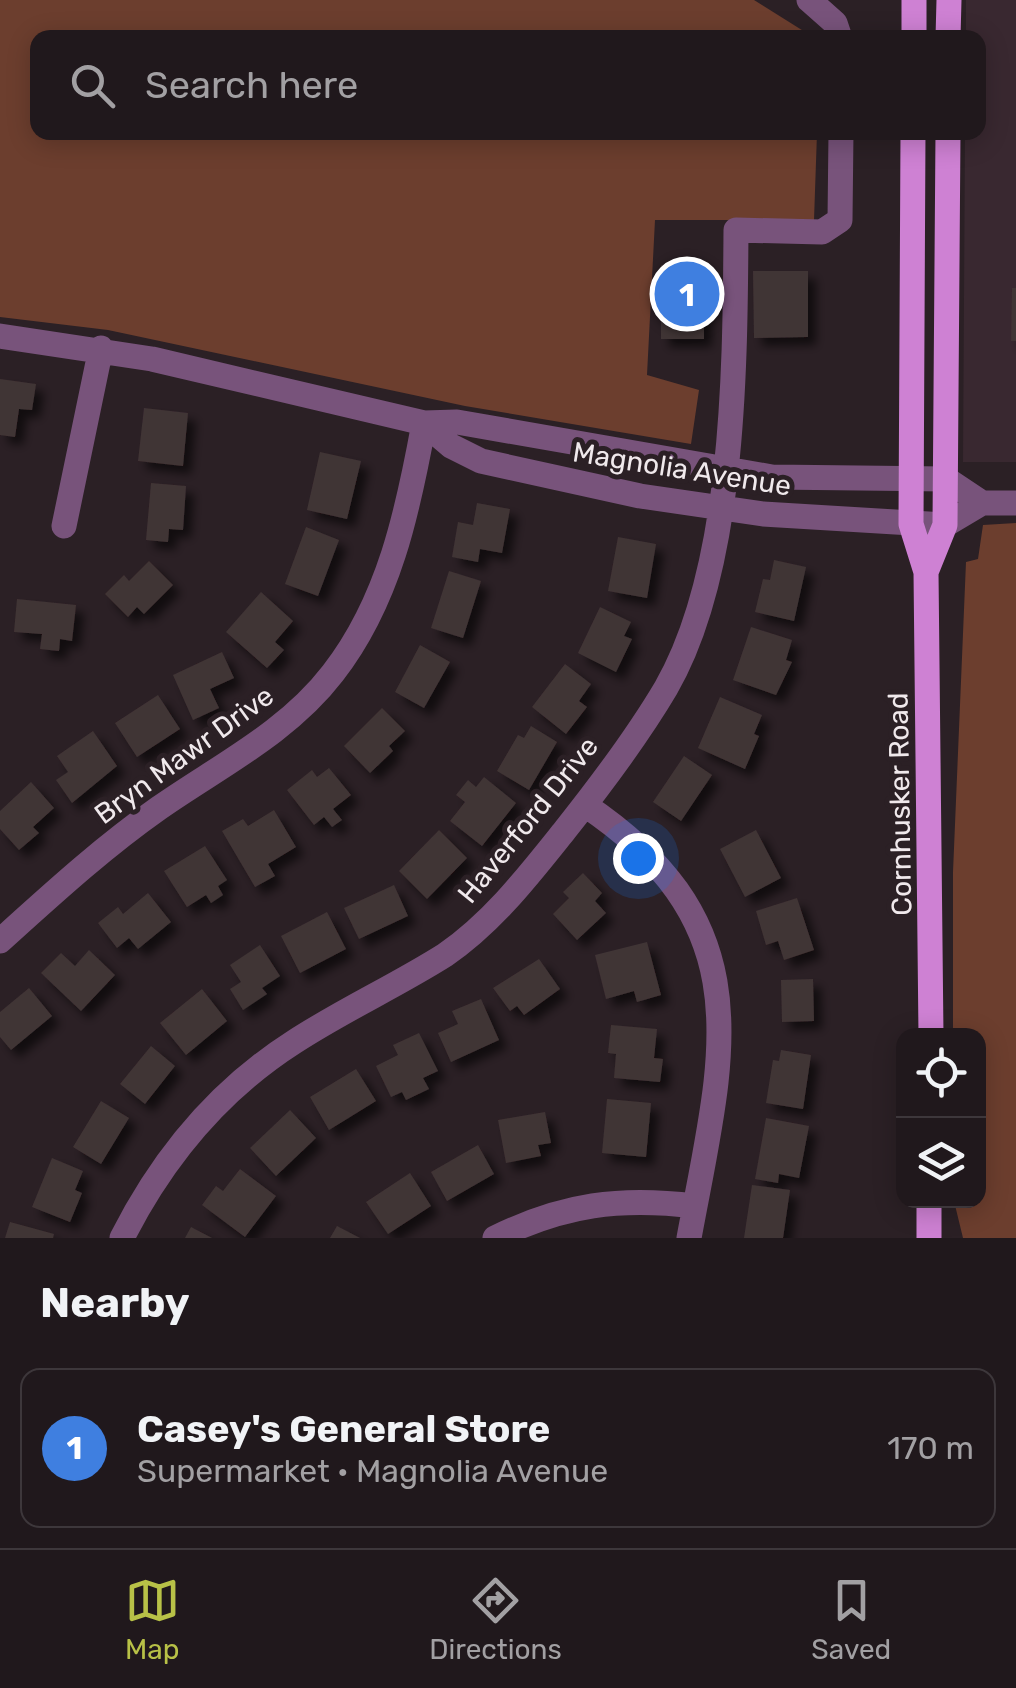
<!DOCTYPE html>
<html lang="en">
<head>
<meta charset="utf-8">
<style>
	body { margin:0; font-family:Rubik,sans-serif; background:#282125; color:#f1f3f6 }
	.controls { position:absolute; right:30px; bottom:30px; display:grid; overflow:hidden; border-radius:20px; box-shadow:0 5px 25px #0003 }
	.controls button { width:90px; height:90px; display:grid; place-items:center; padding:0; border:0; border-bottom:2px solid #3d373b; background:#20181c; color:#f1f3f6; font:50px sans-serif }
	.you { position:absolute; left:638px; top:858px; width:35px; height:35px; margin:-25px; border:8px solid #fff; border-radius:50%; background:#1a73e8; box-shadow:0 0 0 15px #1a73e833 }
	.badge { display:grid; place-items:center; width:65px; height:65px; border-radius:50%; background:#b8c147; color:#fff; font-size:32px; font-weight:700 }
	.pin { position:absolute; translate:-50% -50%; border:5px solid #fff; box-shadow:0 2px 10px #0006 }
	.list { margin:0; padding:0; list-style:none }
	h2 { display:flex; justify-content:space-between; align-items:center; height:130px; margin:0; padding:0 40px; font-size:42px }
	h2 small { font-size:32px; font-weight:400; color:#a2a0a3 }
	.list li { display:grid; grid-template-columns:65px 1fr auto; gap:30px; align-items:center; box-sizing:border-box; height:160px; margin:0 20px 20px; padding:0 20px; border:2px solid #3d373b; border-radius:20px }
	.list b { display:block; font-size:38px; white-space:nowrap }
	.list p { margin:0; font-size:32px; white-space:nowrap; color:#a2a0a3 }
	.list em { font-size:32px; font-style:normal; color:#a2a0a3 }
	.icon { flex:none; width:55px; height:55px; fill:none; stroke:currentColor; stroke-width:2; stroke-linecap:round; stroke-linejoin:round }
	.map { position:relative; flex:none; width:1016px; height:1238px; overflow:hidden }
	.search { position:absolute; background:#20181c; box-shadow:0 5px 25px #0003; left:30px; right:30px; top:30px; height:110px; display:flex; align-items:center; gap:25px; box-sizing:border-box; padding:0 35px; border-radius:20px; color:#a2a0a3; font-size:38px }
	.sheet { height:310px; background:#20181c }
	nav { display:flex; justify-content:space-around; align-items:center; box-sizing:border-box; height:140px; border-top:2px solid #3d373b; background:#20181c; font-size:28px; color:#a2a0a3 }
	nav a { display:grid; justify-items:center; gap:5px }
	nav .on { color:#b8c147 }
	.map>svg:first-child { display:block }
	.built { fill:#392830 }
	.green { fill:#6c3e2e }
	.building { fill:#413435; filter:url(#shadow) }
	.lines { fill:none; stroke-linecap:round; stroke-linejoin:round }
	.minor { stroke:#78537b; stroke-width:25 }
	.major { stroke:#ce81d3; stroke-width:25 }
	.labels { text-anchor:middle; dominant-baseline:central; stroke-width:10; stroke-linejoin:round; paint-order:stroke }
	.street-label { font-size:28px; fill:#f0e9ec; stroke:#2b2025 }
</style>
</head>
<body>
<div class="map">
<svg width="1016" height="1238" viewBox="0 0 1016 1238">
	<defs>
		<filter id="shadow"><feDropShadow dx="8" dy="8" stdDeviation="5" flood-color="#0009"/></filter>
	</defs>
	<rect width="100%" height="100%" fill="#2b2025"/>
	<path class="built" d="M966 0H1016V462H963L965 133 978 132V38L966 37Z"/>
	<path class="green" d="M0 0H754L813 37 38 38V132L817 133 814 220H655L647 375 699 390 691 444 465 406 108 330 0 317Z
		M1016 523V1238H963L954 1201 978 1200V1036L953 1035V872L966 562 978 559 983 525Z"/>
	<path class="building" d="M661 265 703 266V280H714L713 307H704V339H661Z
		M753 271H808V337L754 338Z
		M1012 288H1016V341H1011Z
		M0 379 36 384 32 410 19 409 15 437 0 435Z
		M144 408 188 413 183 466 138 461Z
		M320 452 361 461 347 519 307 510Z
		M151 483 186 486 183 530 169 529 168 542 146 540Z
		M477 503 510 509 502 553 480 549 478 562 452 557 458 522 473 525Z
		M306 527 339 540 318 596 285 584Z
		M618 537 656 544 647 598 608 591Z
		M774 560 806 567 794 621 755 612 763 579 770 580Z
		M149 561 173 585 144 614 137 607 128 617 105 594 124 575 129 581Z
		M449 571 481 581 463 638 431 628Z
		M261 592 293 621 275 642 284 650 267 668 226 632Z
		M17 599 76 605 72 641 60 639 59 651 40 649 42 634 14 632Z
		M600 607 631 622 624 636 632 639 616 672 578 653Z
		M751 627 792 640 786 660 792 662 776 695 733 680Z
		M420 645 450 662 424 708 395 692Z
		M222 652 234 678 210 689 219 708 193 720 173 675Z
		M565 664 591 684 579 701 587 707 566 734 532 707Z
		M158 695 180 729 137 757 115 723Z
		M720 697 762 715 754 734 759 736 745 769 698 748Z
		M382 708 405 731 389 746 393 751 370 773 344 746Z
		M531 726 557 742 529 790 497 771 518 735 524 738Z
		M93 731 117 766 72 803 56 780 68 772 57 756Z
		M684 756 712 775 681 821 653 802Z
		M329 768 351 795 333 809 342 820 332 827 324 817 314 825 287 790 312 770 317 777Z
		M484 777 516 803 482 846 450 821 465 802 456 795 468 780 476 787Z
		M31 782 54 808 33 827 39 833 19 850 0 829V811Z
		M274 810 296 847 268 864 275 876 255 887 222 831 243 819 248 826Z
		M439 830 467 858 427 899 399 871Z
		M756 830 781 878 745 897 720 849Z
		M205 846 227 880 218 886 223 895 211 903 206 895 187 907 164 871Z
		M583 873 602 893 595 901 606 913 577 940 553 914 569 898 563 892Z
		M394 885 408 916 359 939 344 908Z
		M148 893 171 922 138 949 129 938 117 948 98 923 118 907 123 914Z
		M797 898 814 950 784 960 778 941 766 945 756 911Z
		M327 912 346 949 300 973 281 936Z
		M647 942 661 995 637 1002 634 991 606 999 595 955Z
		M260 945 280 976 262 988 267 994 243 1010 230 989 241 982 230 965Z
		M89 950 115 975 81 1011 41 973 61 953 75 966Z
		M539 959 560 989 524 1015 517 1006 510 1011 493 988Z
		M813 979 814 1021 782 1022 781 980Z
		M29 988 52 1016 11 1050 0 1037V1012Z
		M202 989 227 1021 186 1055 160 1023Z
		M481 999 499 1040 451 1062 438 1033 458 1024 452 1011Z
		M611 1025 657 1029 654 1058 663 1059 660 1082 614 1078 616 1054 608 1053Z
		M419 1033 438 1071 423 1078 429 1089 406 1100 402 1092 391 1097 376 1066 398 1055 393 1045Z
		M151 1046 175 1066 145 1104 120 1084Z
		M781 1050 811 1055 803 1109 766 1103 773 1060 779 1061Z
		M356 1069 376 1101 329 1130 310 1097Z
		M607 1099 651 1103 646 1157 602 1153Z
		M101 1101 129 1118 101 1164 73 1147Z
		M290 1110 316 1138 276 1176 250 1148Z
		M545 1112 551 1143 538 1145 541 1156 506 1163 498 1120Z
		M766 1118 809 1126 799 1178 779 1174 778 1183 755 1179Z
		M478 1145 494 1174 447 1201 431 1172Z
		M52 1158 83 1171 75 1190 82 1193 70 1222 32 1207Z
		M240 1169 276 1196 245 1237 202 1205 216 1186 223 1191Z
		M410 1173 431 1206 388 1234 366 1202Z
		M752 1185 790 1190 783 1238H744Z
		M10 1222 54 1234 53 1238H5Z
		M337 1226 360 1238H330Z
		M191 1227 212 1238H185Z"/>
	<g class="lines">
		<path class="minor" d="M809 0 835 23 840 38
			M0 336 152 359 424 423 457 422 772 477 946 479 982 503
			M424 423 451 446 481 461 640 496 763 514 945 525 982 503H1016
			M64 526 101 348
			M585 805C765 926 723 1054 689 1238
			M0 941C51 895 102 848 159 808 219 766 287 733 333 673 389 601 408 511 424 423
			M122 1238C162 1159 219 1090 294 1042 343 1010 396 986 445 955 493 922 529 875 565 830 600 786 637 737 666 688 735 568 735 367 736 230L822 232 840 220 841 132
			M495 1238C564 1204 620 1197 695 1206"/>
		<path class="major" d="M914 38V0
			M948 38 949 0
			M913 132 911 524 926 572 931 1036
			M926 572 945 525 948 132
			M929 1238V1200"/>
	</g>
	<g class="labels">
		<g class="street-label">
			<text transform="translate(682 469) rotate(9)">Magnolia Avenue</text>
			<text transform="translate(184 755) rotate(-36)">Bryn Mawr Drive</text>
			<text transform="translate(900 804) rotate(-91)">Cornhusker Road</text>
			<text transform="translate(528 820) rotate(-51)">Haverford Drive</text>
		</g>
	</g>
</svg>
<div class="controls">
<button><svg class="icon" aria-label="locate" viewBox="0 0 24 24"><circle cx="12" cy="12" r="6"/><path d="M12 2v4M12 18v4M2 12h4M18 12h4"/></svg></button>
<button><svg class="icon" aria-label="layers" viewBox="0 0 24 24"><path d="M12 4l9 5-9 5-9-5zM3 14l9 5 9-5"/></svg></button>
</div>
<div class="you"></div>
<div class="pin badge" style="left:687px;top:294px;background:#3f7fe0">1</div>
<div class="search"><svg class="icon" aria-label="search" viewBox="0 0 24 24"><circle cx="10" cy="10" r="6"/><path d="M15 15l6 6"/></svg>Search here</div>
</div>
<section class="sheet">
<h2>Nearby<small></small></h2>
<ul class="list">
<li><span class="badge" style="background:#3f7fe0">1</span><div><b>Casey's General Store</b><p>Supermarket · Magnolia Avenue</p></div><em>170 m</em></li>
</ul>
</section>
<nav>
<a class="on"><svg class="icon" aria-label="map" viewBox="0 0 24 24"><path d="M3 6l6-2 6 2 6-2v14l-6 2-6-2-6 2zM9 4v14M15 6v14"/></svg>Map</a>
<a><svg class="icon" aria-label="directions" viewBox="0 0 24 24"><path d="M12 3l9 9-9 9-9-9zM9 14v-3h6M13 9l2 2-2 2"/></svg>Directions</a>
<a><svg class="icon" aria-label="saved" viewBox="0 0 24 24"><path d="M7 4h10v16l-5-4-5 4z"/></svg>Saved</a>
</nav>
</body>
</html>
